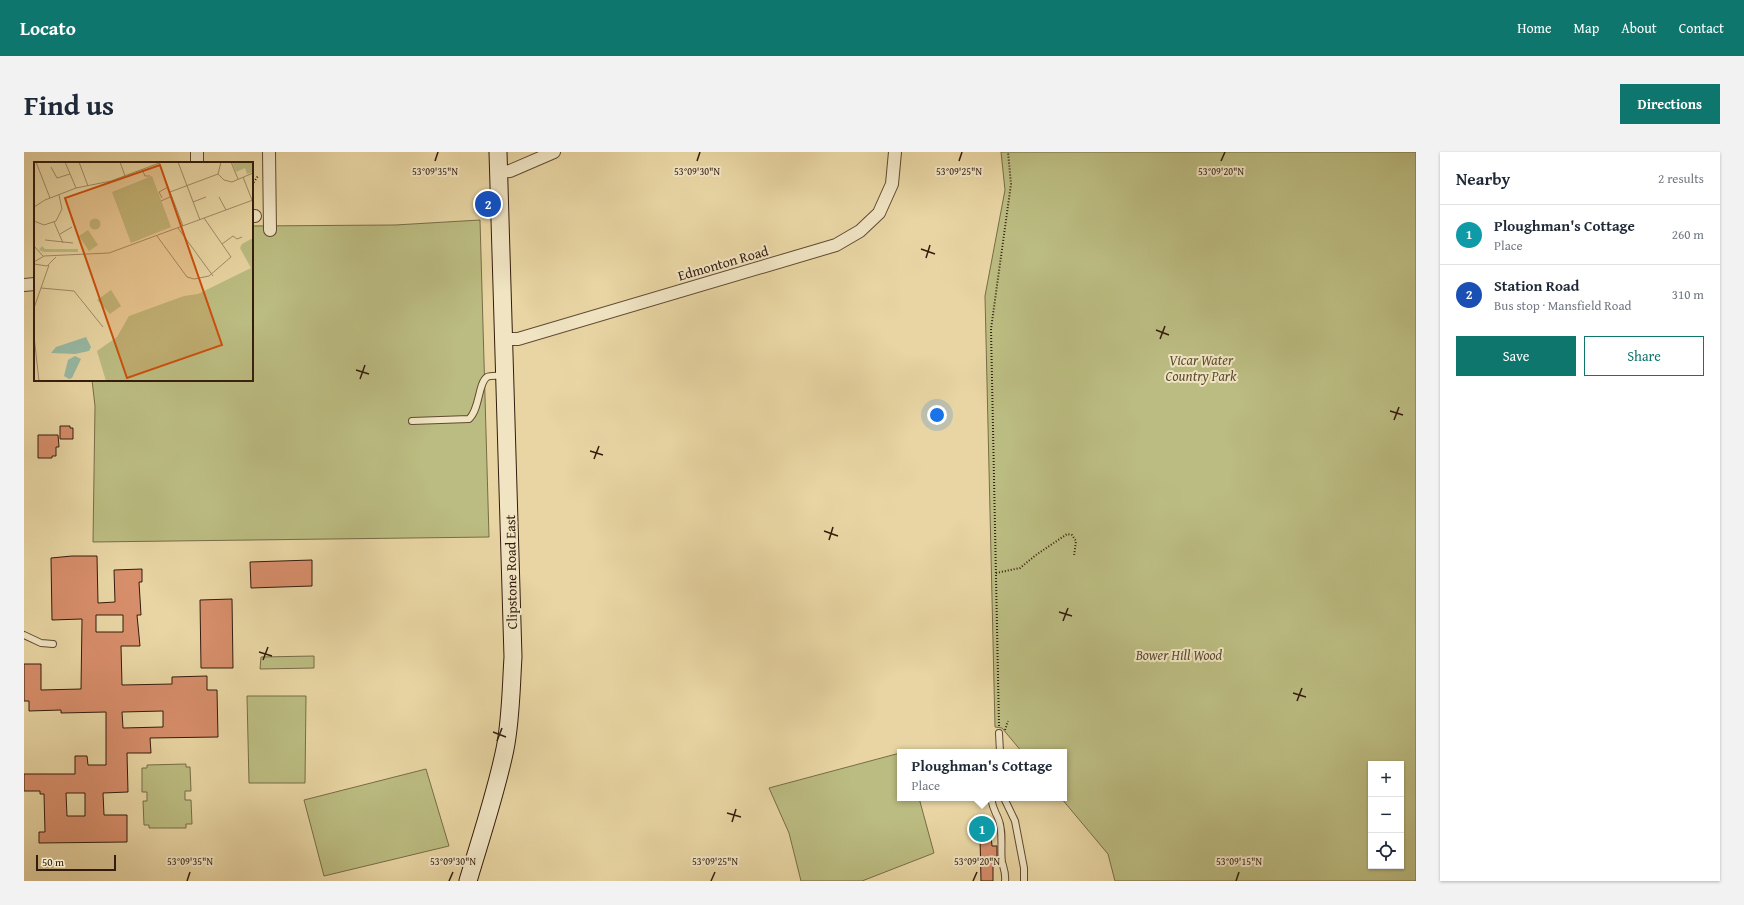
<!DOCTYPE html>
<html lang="en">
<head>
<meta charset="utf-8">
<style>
	body { margin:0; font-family:"Gentium Book Plus",serif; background:#f2f2f3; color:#1f2937 }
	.controls { position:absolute; right:12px; bottom:12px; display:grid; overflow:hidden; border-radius:0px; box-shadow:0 1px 3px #0004 }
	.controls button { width:36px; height:36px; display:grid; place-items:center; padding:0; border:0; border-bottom:1px solid #e0e1e3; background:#fff; color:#1f2937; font:20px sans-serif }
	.scale { position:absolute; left:12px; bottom:10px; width:80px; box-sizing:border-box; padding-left:4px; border:2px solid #341c0d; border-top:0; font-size:11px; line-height:14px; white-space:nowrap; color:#341c0d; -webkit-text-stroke:3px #f0e4c3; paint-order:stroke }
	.you { position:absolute; left:913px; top:263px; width:14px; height:14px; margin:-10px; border:3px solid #fff; border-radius:50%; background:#1a73e8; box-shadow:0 0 0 6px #1a73e833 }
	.badge { display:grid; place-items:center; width:26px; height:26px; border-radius:50%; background:#0f766e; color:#fff; font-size:13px; font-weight:700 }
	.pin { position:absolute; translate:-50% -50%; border:2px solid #fff; box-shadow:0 1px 4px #0006 }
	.popup { position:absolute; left:873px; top:597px; width:170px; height:52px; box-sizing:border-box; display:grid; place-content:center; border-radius:0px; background:#fff; filter:drop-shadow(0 1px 3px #0005); font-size:13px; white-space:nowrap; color:#747a83 }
	.popup b { font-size:15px; color:#1f2937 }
	.popup::after { content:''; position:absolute; left:50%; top:100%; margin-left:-8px; border:8px solid transparent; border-top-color:#fff }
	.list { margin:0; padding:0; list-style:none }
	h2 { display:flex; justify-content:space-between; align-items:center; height:52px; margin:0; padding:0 16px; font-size:17px }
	h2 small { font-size:13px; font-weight:400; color:#747a83 }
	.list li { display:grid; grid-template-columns:26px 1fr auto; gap:12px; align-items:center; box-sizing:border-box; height:60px; padding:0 16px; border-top:1px solid #e0e1e3 }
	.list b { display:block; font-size:15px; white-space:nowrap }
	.list p { margin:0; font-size:13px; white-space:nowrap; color:#747a83 }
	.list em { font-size:13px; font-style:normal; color:#747a83 }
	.actions { display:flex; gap:8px; padding:12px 16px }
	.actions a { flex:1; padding:9px 0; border:1px solid #0f766e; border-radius:0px; text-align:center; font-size:14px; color:#0f766e }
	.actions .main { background:#0f766e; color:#fff }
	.icon { flex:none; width:22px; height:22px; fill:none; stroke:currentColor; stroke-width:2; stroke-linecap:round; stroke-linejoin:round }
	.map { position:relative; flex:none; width:1392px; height:729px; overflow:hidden; border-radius:0px }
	header { display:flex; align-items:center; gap:24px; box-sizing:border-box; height:56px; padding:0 20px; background:#0f766e; color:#fff }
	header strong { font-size:19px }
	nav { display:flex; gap:22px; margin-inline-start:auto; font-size:14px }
	.intro { display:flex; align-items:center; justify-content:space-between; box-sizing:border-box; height:96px; padding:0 24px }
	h1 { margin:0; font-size:28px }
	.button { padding:10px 18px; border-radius:0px; background:#0f766e; color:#fff; font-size:14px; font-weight:700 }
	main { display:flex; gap:24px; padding:0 24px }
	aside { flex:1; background:#fff; border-radius:0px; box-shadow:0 1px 3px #0004 }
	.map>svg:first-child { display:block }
	.green { fill:#bbbc81; stroke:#786c47; fill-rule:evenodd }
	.building { fill:#d78e6b; stroke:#341c0d; fill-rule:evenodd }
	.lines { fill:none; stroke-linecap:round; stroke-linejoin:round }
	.lane-casing { stroke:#614a32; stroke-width:8 }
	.street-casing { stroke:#614a32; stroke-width:14 }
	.secondary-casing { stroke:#341c0d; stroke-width:19 }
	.path { stroke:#341c0d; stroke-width:2; stroke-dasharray:1 2; stroke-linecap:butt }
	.lane { stroke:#f0e4c3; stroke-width:6 }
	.street { stroke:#f0e4c3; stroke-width:12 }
	.secondary { stroke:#f0e4c3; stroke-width:17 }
	.ticks { fill:none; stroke:#341c0d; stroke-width:1.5 }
	.labels { text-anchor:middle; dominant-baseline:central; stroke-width:4; stroke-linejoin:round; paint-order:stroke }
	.street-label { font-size:14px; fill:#341c0d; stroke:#f0e4c3 }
	.park-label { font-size:14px; font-style:italic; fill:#5c4c30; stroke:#f0e4c3 }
	.inset-road { fill:none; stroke:#a08b67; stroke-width:1 }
	.view { fill:#cd500c; fill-opacity:0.15; stroke:#cd500c; stroke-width:2 }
	.inset-edge { fill:none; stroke:#341c0d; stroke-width:2 }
	.ticks-label { font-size:10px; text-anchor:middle; fill:#341c0d; stroke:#f0e4c3; stroke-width:4; stroke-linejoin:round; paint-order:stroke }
</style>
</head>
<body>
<header>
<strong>Locato</strong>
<nav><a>Home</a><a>Map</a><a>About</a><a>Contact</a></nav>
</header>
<div class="intro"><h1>Find us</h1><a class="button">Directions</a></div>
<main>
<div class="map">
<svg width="1392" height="729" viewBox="0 0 1392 729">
	<rect width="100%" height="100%" fill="#e8d5a3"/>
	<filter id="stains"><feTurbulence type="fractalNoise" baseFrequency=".005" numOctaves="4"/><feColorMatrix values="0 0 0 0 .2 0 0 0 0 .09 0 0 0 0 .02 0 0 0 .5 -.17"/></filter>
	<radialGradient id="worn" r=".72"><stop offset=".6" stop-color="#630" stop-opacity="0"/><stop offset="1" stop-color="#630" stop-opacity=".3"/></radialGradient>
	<path class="green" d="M977 0H1392V729H1091L1084 702 1037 646H1040V600H998L978 576 971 575 961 144 981 38ZM1347 612H1377V714H1347Z
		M456 68 465 385 69 390 71 254 68 228H228V74L371 73Z
		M290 504V516L236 517 237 505Z
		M223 544H282L281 631H225Z
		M876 601V646H895L910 701 838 729H777L765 681 745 636Z
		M162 612V615H166L167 639H161V648H167L168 672H162V676H125V673H120L119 649H123V640H118V616H123V613Z
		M402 617 425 694 300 724 280 648Z"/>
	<path class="building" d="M36 274H46V276H49V287H36Z
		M14 283H34L35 295H32V304H28V306H14Z
		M48 404H73L74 451 91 450 90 418 118 417V430H115L117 463H113L116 494H97L98 533 148 532V525L183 524V538H193L194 585 126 586 127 601H103L104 640 79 641 80 663H103V690L15 691V680H21L20 642H16V639H0V622H51V604H63L64 613H82V560L37 561V558L5 559V549H0V512H17V538L57 537 58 467 28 468 27 406ZM72 463H99V480H72ZM139 559V575L99 576 98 560ZM42 641H61V664H43Z
		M288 408V434L227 436 226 410Z
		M208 447 209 516H177L176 448Z
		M961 670V673H966L968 694H973V709H969V729H957L956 685 950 686 948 671Z"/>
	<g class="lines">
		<defs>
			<path id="lane" d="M388 269 445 267C456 257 454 231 463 225 467 223 475 224 479 224
				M0 483 17 491 29 492
				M975 581 976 600
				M967 646C969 657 970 657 974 666 980 679 976 697 978 710 980 717 982 722 981 729
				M980 646 991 669 1000 716V729"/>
			<path id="street" d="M173 0V11
				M245 0 246 78
				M475 20 486 19 530 0
				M228 64H231
				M0 133 11 132
				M481 187H494L812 93 836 79 855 61 868 32 871 0"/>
			<path id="secondary" d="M444 729C457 685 472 641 481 597 487 567 487 536 489 505L474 0"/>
		</defs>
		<use href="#lane" class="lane-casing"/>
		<use href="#street" class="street-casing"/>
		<use href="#secondary" class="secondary-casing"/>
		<path class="path" d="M228 33 234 24
			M972 421 996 416 1012 403 1043 382 1048 383 1052 389 1050 404
			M975 574 967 177 987 32 984 0
			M981 578 984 569"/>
		<use href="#lane" class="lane"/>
		<use href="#street" class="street"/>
		<use href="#secondary" class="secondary"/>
	</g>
	<path class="ticks" d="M411 9 414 0M673 9 676 0M935 9 938 0M1197 9 1201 0M897 97 911 102M902 106 906 93M1132 178 1145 183M1136 187 1141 174M332 218 345 222M336 227 341 213M1366 259 1379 263M1370 268 1375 255M566 299 579 303M570 307 575 294M800 379 814 384M805 388 809 375M1035 460 1048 464M1039 469 1044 456M235 500 248 504M239 508 244 495M1269 541 1282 545M1273 549 1278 536M469 580 482 585M473 589 478 576M703 661 717 665M708 670 712 657M163 729 166 720M425 729 429 720M687 729 691 720M949 729 953 720M1212 729 1215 720"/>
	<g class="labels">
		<g class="street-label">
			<text transform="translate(699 111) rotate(-16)">Edmonton Road</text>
			<text transform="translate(487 420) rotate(-91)">Clipstone Road East</text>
		</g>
		<g class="park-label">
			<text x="1177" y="208">Vicar Water<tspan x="1177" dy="16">Country Park</tspan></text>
			<text x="1155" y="503">Bower Hill Wood</text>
		</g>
	</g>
	<g transform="translate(10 10)">
		<rect width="219" height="219" fill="#e8d5a3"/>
		<path d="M198 0H219V10L213 12 211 6 202 10ZM118 14 137 65 97 81 78 30ZM55.5 62a5.5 5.5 0 1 1 11 0a5.5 5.5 0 1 1-11 0ZM54 68 64 83 55 89 45 74ZM219 76V219H72L63 189 83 175 95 154 150 134 164 132 217 106 206 86 208 82ZM8 84 11 87H44V90H10L5 88ZM77 128 87 144 76 152 63 138Z" fill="#bbbc81"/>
		<path d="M52 175 57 185 55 189 41 192 17 191 22 185ZM41 194 47 197 38 216 35 217 30 214 34 198Z" fill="#97b9a4"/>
		<path class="inset-road" d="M2 0 16 36M31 0 42 26M45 0 54 24M86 0 91 14M144 0 166 58M187 0 184 12 190 18 198 20 219 11M197 0 204 17M125 1 149 64M17 5 23 16 36 12M108 7 111 14H116M209 15 218 38M136 30 184 12M185 35 192 48M128 36 125 30 134 25M127 39 138 34M159 40 172 35M0 45 11 38 42 26 77 19 128 0M0 59 10 63 22 59 28 47 25 33M20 60 29 81M144 66 179 114M26 72 38 65M123 74 153 115 160 117 175 114 197 95 170 56M11 78 39 81M188 82 199 74 203 77 208 75M0 84 9 94M0 100 10 94 75 91 219 38M0 102 13 104 22 95M7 126 40 129 69 165M0 146 15 103M0 174 5 219"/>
		<path class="view" d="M126 3 188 183 93 216 31 36Z"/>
		<rect width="219" height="219" class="inset-edge"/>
	</g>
	<g class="ticks-label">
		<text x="411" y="23">53°09'35"N</text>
		<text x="673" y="23">53°09'30"N</text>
		<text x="935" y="23">53°09'25"N</text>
		<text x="1197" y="23">53°09'20"N</text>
		<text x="166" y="713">53°09'35"N</text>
		<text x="429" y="713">53°09'30"N</text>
		<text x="691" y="713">53°09'25"N</text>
		<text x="953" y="713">53°09'20"N</text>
		<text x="1215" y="713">53°09'15"N</text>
	</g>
	<rect width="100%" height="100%" filter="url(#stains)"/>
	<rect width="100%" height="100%" fill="url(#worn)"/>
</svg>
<div class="controls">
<button>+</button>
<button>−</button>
<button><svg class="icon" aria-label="locate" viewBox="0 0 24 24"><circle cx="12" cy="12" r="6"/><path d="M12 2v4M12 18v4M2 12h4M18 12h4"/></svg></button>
</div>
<div class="scale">50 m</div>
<div class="you"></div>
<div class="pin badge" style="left:958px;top:677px;background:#0f9aa8">1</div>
<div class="popup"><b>Ploughman's Cottage</b>Place</div>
<div class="pin badge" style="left:464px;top:52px;background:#1a4fb4">2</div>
</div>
<aside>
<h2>Nearby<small>2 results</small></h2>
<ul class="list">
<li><span class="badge" style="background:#0f9aa8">1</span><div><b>Ploughman's Cottage</b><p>Place</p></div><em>260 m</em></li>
<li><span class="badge" style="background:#1a4fb4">2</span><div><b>Station Road</b><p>Bus stop · Mansfield Road</p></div><em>310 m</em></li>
</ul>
<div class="actions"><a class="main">Save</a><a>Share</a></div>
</aside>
</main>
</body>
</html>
